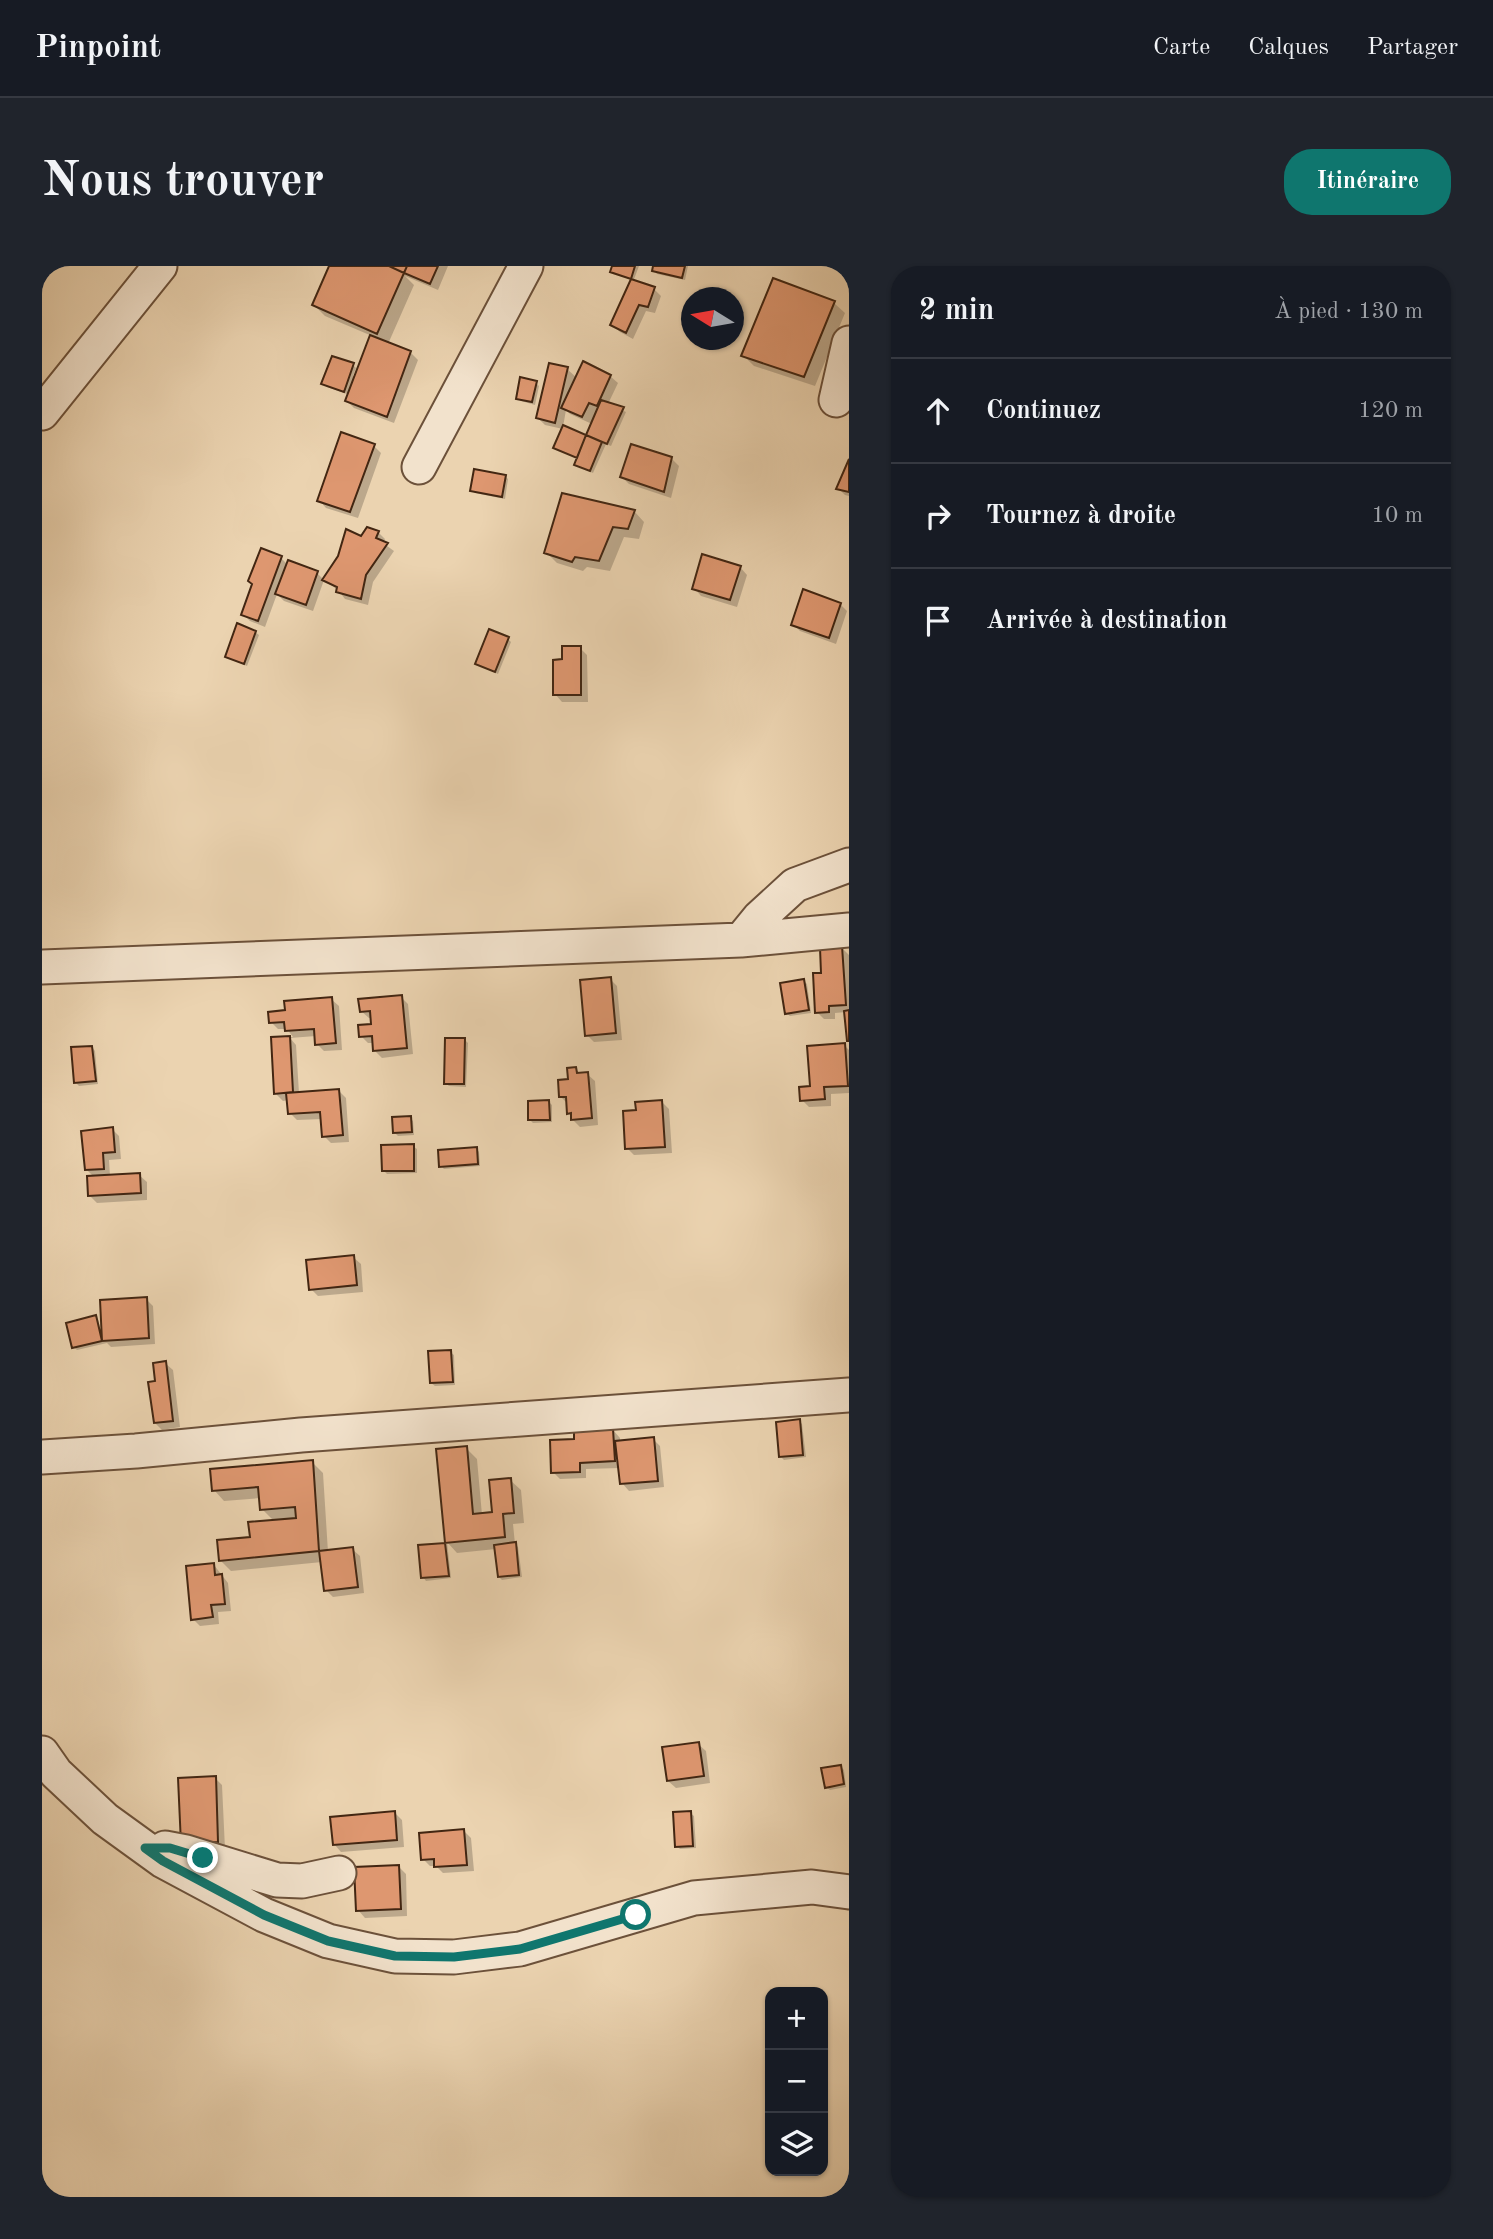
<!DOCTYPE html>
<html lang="fr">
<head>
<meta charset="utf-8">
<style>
	body { margin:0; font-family:"Old Standard TT",serif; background:#20242c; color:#f1f3f6 }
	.controls { position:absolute; right:21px; bottom:21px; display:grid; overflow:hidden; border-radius:14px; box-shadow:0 2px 5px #0004 }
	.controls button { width:63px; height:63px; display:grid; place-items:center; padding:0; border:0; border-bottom:2px solid #363941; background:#171b24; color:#f1f3f6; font:35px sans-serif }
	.compass { position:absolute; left:639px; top:21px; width:63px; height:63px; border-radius:50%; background:#171b24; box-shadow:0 2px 5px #0004; rotate:281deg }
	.stop { position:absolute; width:21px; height:21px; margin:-16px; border:5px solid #0f766e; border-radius:50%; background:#fff }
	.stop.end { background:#0f766e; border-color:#fff; box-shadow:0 2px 7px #0008 }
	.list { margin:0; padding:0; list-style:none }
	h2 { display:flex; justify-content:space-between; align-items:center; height:91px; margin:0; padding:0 28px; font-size:30px }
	h2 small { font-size:23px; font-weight:400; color:#9ea1a6 }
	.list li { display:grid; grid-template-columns:46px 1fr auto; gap:21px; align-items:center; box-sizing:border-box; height:105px; padding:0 28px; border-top:2px solid #363941 }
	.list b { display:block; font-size:26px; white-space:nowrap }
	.list em { font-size:23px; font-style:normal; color:#9ea1a6 }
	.icon { flex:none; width:38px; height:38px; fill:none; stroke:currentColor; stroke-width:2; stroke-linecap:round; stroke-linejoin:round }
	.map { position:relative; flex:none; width:807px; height:1931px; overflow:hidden; border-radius:28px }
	header { display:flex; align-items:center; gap:42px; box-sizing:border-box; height:98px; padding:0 35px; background:#171b24; border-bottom:2px solid #363941 }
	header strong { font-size:33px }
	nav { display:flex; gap:38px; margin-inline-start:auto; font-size:24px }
	.intro { display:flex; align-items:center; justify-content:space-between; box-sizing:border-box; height:168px; padding:0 42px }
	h1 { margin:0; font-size:49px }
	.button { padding:18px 32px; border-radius:28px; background:#0f766e; color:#fff; font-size:24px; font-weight:700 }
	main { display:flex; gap:42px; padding:0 42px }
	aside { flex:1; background:#171b24; border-radius:28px; box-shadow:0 2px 5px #0004 }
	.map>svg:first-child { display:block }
	.shadow { fill:#0003; fill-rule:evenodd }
	.building { fill:#de9770; stroke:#422612; stroke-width:2 }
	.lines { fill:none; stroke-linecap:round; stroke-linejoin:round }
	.minor-casing { stroke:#6c513a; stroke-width:37 }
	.minor { stroke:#f2e2cc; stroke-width:33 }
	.route { stroke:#0f766e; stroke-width:9 }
</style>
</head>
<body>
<header>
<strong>Pinpoint</strong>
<nav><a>Carte</a><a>Calques</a><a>Partager</a></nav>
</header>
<div class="intro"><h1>Nous trouver</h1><a class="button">Itinéraire</a></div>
<main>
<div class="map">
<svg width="807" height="1931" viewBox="0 0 807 1931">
	<rect width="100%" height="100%" fill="#ebd3b0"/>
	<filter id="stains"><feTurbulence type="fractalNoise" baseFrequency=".00286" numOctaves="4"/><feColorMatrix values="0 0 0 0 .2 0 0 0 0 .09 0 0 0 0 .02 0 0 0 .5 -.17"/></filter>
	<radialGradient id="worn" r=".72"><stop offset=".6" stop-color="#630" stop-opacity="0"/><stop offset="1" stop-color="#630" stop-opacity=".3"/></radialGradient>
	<path class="shadow" d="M289 0H406L396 24 363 10 372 19 346 78 368 86 376 94 352 157 312 142 305 135 308 129 285 121 282 118 311 99 314 102 311 110 314 111 330 70 283 50 272 39Z
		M572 0H597L591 16 612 23 619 30 613 47 604 45 591 73 578 66 570 59 590 14 573 8 570 5Z
		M613 0H646L643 14 615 8 612 4Z
		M792 37 803 47 773 120 712 100 701 89Z
		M541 98 568 110 576 117 566 138 584 146 569 180 564 178 551 207 537 201 534 198 536 193 513 182 521 163 503 159 496 152 525 103 535 112ZM524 144 528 148 550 158 545 171 521 161Z
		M494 117 497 120 493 139 479 135 475 132Z
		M332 180 339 187 316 252 284 242 277 234Z
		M630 193 637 200 629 232 587 218 580 211Z
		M807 197V230L803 229 796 222Z
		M463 210 466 213 463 233 433 227 429 224Z
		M592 245 602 256 597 273 582 271 568 305 545 301 541 305 515 297 504 286Z
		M326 263 336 266 343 273 341 277 352 285 331 316 326 339 303 333 296 324 282 314Z
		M239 292 246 299 275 307 282 314 271 345 242 335 235 328 223 361 208 355 201 348Z
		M698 301 705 309 695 341 659 330 652 322Z
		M798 338 805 345 794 378 758 365 751 358Z
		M213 366 217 369 205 400 185 390Z
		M466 373 469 376 456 408 435 397Z
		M538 382 545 389 546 436H520L513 428Z
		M800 682 807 689V775L804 746 793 747V753H782L775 746Z
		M568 713 575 720 580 774 552 776 545 769Z
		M762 715 765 718 769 747 748 750 744 747Z
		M359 731 366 738 371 788 340 792 333 785 332 777H326L319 770 331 759V752H327L319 745Z
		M289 733 297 740 300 784 282 785 275 778 274 770 248 772 254 779 257 827 296 824 304 832 307 876 289 877 282 870 281 853 255 854 248 847 247 834 241 835 234 828 231 772 251 771 245 763H236L229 756 245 746Z
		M423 774 426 777 424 821 407 820 403 817Z
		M802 779 807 784V827L789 828V840L767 841 760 834Z
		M50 781 53 785 56 818 37 820 33 816Z
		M533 803 539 808H545L553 815 556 859 538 861 531 854 527 847 526 838 519 831Z
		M507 836 510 839V856L491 857 488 854Z
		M620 836 627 843 630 887 592 889 585 882Z
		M368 852 371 855 372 869 356 870 353 867Z
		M70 863 77 870 79 893 67 894 68 910 97 909 105 916V934L55 937 48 930 52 911 45 904Z
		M371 880 375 883V907L345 908 341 904Z
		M434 882 437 886 438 900 402 903 399 900Z
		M311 991 319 998 321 1026 276 1030 269 1023Z
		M104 1033 111 1040 113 1078 69 1081 65 1077 35 1084 32 1081 53 1051 56 1054 59 1065H61Z
		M408 1086 412 1089 413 1119 393 1120 389 1117Z
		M123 1097 131 1104 138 1161 120 1164 113 1157 115 1116Z
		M757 1155 760 1158 764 1191 742 1194 739 1191Z
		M571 1164 578 1172V1176L611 1173 618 1180 622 1221 587 1225 580 1217 578 1202 544 1203V1212L518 1213 511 1206 534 1174Z
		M424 1182 435 1193 440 1249 452 1248 468 1214 479 1224 482 1257 471 1258 473 1278 476 1281 480 1311 460 1314 457 1311 454 1283 415 1287 405 1276 409 1312 384 1315 381 1311 378 1280 405 1278 396 1185Z
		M270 1196 281 1207 286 1286 310 1283 318 1290 322 1327 291 1331 284 1324 280 1296 189 1305 178 1294 232 1255 220 1243 219 1232 182 1235 172 1224Z
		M172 1299 186 1317 189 1345 176 1346 177 1358 158 1360 151 1353Z
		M656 1478 664 1485 668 1517 634 1522 626 1515Z
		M799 1501 802 1504 804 1521 788 1524 784 1521Z
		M173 1512 180 1519 183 1583 148 1584Z
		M353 1547 360 1554 362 1581 299 1586 292 1578Z
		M648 1547 652 1550 654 1582 638 1583 635 1580Z
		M422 1565 429 1572 432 1605 401 1607 394 1600H388L381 1593Z
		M357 1601 364 1608 365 1650 323 1652 316 1644Z"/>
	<path class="building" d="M287 0H347L362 7 335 68 270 39Z
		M347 0H365L362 7Z
		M365 0H396L388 18 362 7Z
		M570 0H593L589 13 568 6Z
		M611 0H643L640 12 610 5Z
		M731 12 793 35 762 111 699 90Z
		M589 13 613 21 606 41 597 39 584 67 568 59Z
		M328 69 369 85 345 151 303 135Z
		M290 90 312 97 302 126 279 118Z
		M541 95 569 109 555 140 547 137 540 151 519 142Z
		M507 97 526 101 513 157 494 152Z
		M478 111 495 115 490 136 474 133Z
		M559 134 582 141 565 178 544 169Z
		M521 159 544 169 535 192 511 182Z
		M299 166 333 178 308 246 275 235Z
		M544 169 560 176 548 205 532 199Z
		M589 178 630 191 622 226 578 211Z
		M807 193V226L794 223Z
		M432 203 464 209 460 231 428 225Z
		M520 227 593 244 586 263 571 261 557 295 533 291 530 296 502 287Z
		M325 261 337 265 334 272 346 277 324 309 319 333 294 326 295 321 280 314 296 290 304 263 319 270Z
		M219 282 240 290 216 355 199 349 210 318 206 315Z
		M660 288 699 300 688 334 650 323Z
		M246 294 276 305 264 339 233 328Z
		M761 323 799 337 787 372 749 359Z
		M195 357 214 365 202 398 183 391Z
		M447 363 467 371 453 406 433 398Z
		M520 380H539V429H511V394L520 393Z
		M800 680 804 739 787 740V746L773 747 771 707H779L778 682Z
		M569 711 574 767 543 770 538 714Z
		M762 713 767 744 743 748 738 717Z
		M360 729 365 782 331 785 330 770 317 771 316 759 329 758 328 745 318 746 316 733Z
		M290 731 294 777 273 779 272 763 243 765 242 756 227 757 226 746 243 744 242 735Z
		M807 744V775H805L802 745Z
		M248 770 251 826 232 828 229 771Z
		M403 772H423L422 818H402Z
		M803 777 806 820 782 821 783 833 758 835 757 821 768 820 765 780Z
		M50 780 54 815 32 817 29 781Z
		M534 801 535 807 546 806 550 852 529 854V847L525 848 524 831H517L516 814 526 813 525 802Z
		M297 823 301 869 280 871 278 846 246 848 244 827Z
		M507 834 508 854H486V835Z
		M620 834 623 881 583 883 581 845 594 844 593 836Z
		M369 850 370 866 351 867 350 851Z
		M71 861 73 886 61 887 62 903 43 904 39 865Z
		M372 878V905H340L339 879Z
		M435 881 436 898 397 901 396 884Z
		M98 907 99 927 46 930 45 910Z
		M312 989 315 1019 267 1024 264 994Z
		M105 1031 107 1072 60 1075 58 1034Z
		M54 1049 60 1075 30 1082 24 1057Z
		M409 1084 411 1116 388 1117 386 1085Z
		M124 1095 131 1155 112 1157 106 1116 113 1115 111 1097Z
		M758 1153 761 1189 737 1191 734 1156Z
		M571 1163 573 1195 538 1197V1206L509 1207 508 1174 532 1173V1164Z
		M612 1171 616 1215 578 1218 573 1175Z
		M425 1180 431 1248 450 1246 447 1214 469 1212 472 1247 461 1248 463 1271 403 1277 394 1183Z
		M271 1194 277 1285 177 1295 175 1274 208 1271 206 1256 254 1252 253 1241 218 1244 216 1221 170 1225 168 1203Z
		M474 1276 477 1309 456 1311 452 1279Z
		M403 1277 407 1310 379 1312 376 1279Z
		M311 1281 316 1321 282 1325 277 1285Z
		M172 1297 173 1309 180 1308 183 1338 169 1339 171 1351 149 1354 144 1300Z
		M657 1476 662 1510 625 1515 620 1481Z
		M799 1499 802 1518 783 1522 779 1502Z
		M174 1510 176 1576 139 1578 136 1512Z
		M353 1545 355 1574 291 1579 288 1551Z
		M649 1545 651 1580 633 1581 631 1546Z
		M422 1563 425 1599 392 1601V1593L379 1594 377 1567Z
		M357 1599 359 1643 314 1645 312 1601Z"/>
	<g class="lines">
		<defs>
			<path id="minor" d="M794 134 807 77
				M0 147 118 0
				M377 201 484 0
				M699 674 717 652 753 619 807 599
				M0 701 699 674 807 664
				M0 1191 94 1185 259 1169 807 1129
				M0 1487 14 1507 63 1553 121 1595 222 1649 286 1675 353 1690 412 1691 478 1683 652 1632 770 1621 807 1626
				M123 1582 144 1586 235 1614 260 1615 297 1607"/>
		</defs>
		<use href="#minor" class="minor-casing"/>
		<use href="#minor" class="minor"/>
	</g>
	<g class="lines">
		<path class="route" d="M161 1592 128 1582H103L121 1595 222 1649 286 1675 353 1690 412 1691 478 1683 594 1649"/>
	</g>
	<rect width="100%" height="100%" filter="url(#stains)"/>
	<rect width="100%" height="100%" fill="url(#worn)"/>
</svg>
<div class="controls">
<button>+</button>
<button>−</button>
<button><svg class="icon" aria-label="layers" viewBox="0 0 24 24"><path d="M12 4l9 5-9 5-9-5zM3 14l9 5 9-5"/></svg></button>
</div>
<svg class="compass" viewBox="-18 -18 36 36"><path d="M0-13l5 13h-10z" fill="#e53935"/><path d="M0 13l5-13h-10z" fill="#9ea1a6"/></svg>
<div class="stop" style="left:594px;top:1649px"></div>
<div class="stop end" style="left:161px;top:1592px"></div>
</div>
<aside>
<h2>2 min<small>À pied · 130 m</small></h2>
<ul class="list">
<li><svg class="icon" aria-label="ahead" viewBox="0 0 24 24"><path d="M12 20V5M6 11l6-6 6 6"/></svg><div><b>Continuez</b></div><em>120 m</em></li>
<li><svg class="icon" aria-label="right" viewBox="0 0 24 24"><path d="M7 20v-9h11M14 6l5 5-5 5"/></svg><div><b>Tournez à droite</b></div><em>10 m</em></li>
<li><svg class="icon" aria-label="arrive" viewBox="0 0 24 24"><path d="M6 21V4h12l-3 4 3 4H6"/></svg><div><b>Arrivée à destination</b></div></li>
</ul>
</aside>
</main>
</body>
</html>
